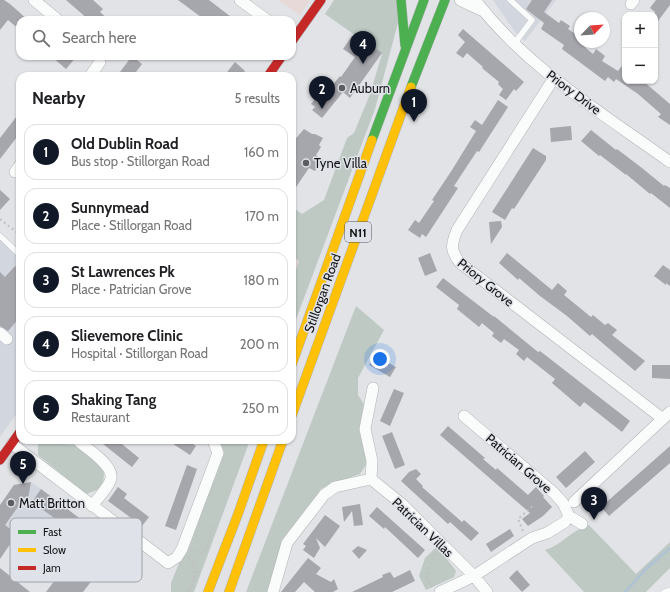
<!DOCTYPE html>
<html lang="en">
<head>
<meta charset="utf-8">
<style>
	body { margin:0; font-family:Cabin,sans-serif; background:#f2f2f2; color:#202124 }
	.controls { position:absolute; right:12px; top:12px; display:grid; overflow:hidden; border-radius:8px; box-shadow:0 1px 3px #0004 }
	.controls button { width:36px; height:36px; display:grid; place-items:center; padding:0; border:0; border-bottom:1px solid #e0e0e0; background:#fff; color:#202124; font:20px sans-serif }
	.compass { position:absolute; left:574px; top:12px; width:36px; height:36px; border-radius:50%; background:#fff; box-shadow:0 1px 3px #0004; rotate:65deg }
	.you { position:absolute; left:380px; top:359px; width:14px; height:14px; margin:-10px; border:3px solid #fff; border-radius:50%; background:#1a73e8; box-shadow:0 0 0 6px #1a73e833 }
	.badge { display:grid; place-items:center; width:26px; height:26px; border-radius:50%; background:#111827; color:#fff; font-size:13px; font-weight:700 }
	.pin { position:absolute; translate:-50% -33px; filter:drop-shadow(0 1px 2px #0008) }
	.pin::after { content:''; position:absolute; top:21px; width:14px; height:12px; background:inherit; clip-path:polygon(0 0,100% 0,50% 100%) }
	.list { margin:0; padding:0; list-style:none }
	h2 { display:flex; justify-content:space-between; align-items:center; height:52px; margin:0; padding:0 16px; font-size:17px }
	h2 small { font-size:13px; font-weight:400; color:#757577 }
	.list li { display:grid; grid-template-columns:26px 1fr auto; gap:12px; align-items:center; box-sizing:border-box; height:56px; margin:0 8px 8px; padding:0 8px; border:1px solid #e0e0e0; border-radius:12px }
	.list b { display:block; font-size:15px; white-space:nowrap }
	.list p { margin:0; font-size:13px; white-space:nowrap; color:#757577 }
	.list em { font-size:13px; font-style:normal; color:#757577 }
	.icon { flex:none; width:22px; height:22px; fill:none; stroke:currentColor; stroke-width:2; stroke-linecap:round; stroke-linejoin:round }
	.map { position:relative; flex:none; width:670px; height:592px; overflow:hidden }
	.search { position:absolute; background:#fff; box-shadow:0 1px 3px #0004; left:16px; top:16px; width:280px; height:44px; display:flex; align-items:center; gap:10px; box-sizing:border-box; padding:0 14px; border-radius:12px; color:#757577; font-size:15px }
	.panel { position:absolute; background:#fff; box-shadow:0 1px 3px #0004; left:16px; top:72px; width:280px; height:372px; border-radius:12px }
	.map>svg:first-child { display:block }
	.built { fill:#d2d6df }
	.education { fill:#e6d9d8 }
	.green { fill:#bec9c3 }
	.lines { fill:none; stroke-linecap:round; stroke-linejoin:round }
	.stream { stroke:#b0c3d3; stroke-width:3 }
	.building { fill:#a6a6ad }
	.lane-casing { stroke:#b1b2b4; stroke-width:6 }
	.street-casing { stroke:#b1b2b4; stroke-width:12 }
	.fast-casing { stroke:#b1b2b4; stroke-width:10 }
	.slow-casing { stroke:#b1b2b4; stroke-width:10 }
	.jam-casing { stroke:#b1b2b4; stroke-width:10 }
	.path { stroke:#c0c0c2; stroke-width:2; stroke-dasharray:2 3; stroke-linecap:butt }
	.lane { stroke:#fafbfb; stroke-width:5.5 }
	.street { stroke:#fafbfb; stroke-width:11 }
	.fast { stroke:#4caf50; stroke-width:9 }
	.slow { stroke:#ffc107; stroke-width:9 }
	.jam { stroke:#c62828; stroke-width:9 }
	.poi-dot { fill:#5b5c5f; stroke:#dfe2e8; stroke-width:1.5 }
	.labels { text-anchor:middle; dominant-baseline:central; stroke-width:3; stroke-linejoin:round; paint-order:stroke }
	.shield { fill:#dfe2e8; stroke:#505255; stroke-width:1 }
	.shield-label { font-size:12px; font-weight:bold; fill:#131416 }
	.poi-label { font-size:13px; fill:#131416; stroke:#dfe2e8; text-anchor:start }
	.street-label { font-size:13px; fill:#131416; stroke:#dfe2e8 }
	.key { fill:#dfe2e8; stroke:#a2a4a9; stroke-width:1 }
	.key-label { font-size:11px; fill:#131416 }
</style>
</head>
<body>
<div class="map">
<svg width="670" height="592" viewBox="0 0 670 592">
	<rect width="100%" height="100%" fill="#e1e3e6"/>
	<path class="built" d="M493 0H556L525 41 515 32Z
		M0 237 20 255V409L0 437Z
		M31 482 69 509 49 537 43 540 31 531 25 539 0 522 8 494 13 485Z"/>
	<path class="education" d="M278 0H310L300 15Z
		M292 255 299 261 292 283Z"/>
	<path class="green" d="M334 0H399V19L375 109 292 330V282L299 261 292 255V207L302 214 324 200 347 138 354 133 370 94 382 54 325 14Z
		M356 306 384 330 358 378V395L364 404 359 429 367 463 360 474 334 483 321 489 282 540 268 592H246Z
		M38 440H54L59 444 79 445 102 467 104 474 103 483 97 490 86 494 38 455Z
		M217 440H250L194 592H171V583L222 457Z
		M587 523 636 574 670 542V568L646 592H584L545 550C557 546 563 540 573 533 579 529 583 528 587 523Z
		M437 546 456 571 454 577 426 590 419 576 425 558Z"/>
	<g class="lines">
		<path class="stream" d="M625 592 648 567 670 548"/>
	</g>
	<path class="building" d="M0 0H4L10 4 28 20H20V30L8 20 0 30Z
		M66 0H93L103 9 100 12 109 20H89Z
		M178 0H209L235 20H205Z
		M532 0H552L544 12 559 23 561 20 570 26 568 29 580 37 581 42 580 43 593 54 596 49 605 56 602 61 618 71 625 62V81H643L670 104V125L658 117 661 114 638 94 616 79 614 82 608 77 605 81 562 49 564 45 541 29 544 23 526 9Z
		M656 0H670V5L655 25V12L650 8Z
		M463 29 524 82 516 91 514 89 506 100 499 95 503 89 498 84 499 82 482 68 483 67 467 53 463 58 456 53 465 42 458 35Z
		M355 35 382 53 350 98 343 92 322 118 312 110 315 107 311 104 317 97 320 100 340 76 341 77 355 57 343 49 352 36Z
		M51 56H77L66 69Z
		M132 56 142 64 133 76H117Z
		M235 62 245 71 241 76H224Z
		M498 100 508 107 479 152 477 151 454 186 458 188 426 237 422 234 420 238 408 230 415 220 419 223 434 201 432 200 452 170 476 131 470 127 475 120 482 125Z
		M20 112V133L0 159V138Z
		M571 126 572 140 551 142 550 128Z
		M304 129 312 134H315L323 138 319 145 321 147 316 155 323 160 315 171 309 168 292 193V143Z
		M591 130 616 150 617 149 642 168 664 186 665 185 670 188V208L651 193 650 194 626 174V175L600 155 599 156 581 141Z
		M533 148 546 156V160L514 209 512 208 505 220 492 212Z
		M0 190 10 199 0 210Z
		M501 221 502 227 491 244 489 222Z
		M430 253 437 271 425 276 418 258Z
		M507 253 552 290 558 283 567 291 564 295 591 317 593 315 605 325 608 323 617 330 612 335 645 361 635 371 592 334 590 336 567 316 540 296 519 278 518 280 499 263Z
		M663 265 670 270V286L666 283V285L654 276Z
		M15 266 20 271V317L8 331 0 326V272L5 277Z
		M443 278 494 317V316L538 352 540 351 630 421 622 432 584 402 580 407 552 383 555 379 527 357 524 361 516 354 519 350 504 339 501 343 492 336 494 333 482 323 479 327 457 309 459 305 436 287Z
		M375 355 396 367 390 377 369 365Z
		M652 365H670V379L652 378Z
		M394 389 404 393 390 426 380 421Z
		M448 426 485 458 483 459 496 470 497 468 528 495 536 487 544 496 543 497 552 507 543 516 528 526 522 519 530 513 440 435Z
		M392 432 405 465 395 469 382 436Z
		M98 440H117L139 458 132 467Z
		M167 440H187L196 446 190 455Z
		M670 446V463L609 516 601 507Z
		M585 451 595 462 566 488 556 477Z
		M187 465 197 469 176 530 165 526Z
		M416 469 421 474 416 479 423 486 422 487 462 522 464 520 479 533 471 541 450 522 448 524 401 481 409 472Z
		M31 482 28 499 25 497 5 525 17 534 0 559V505L14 485Z
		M118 487 127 494 124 498 149 517 142 526 108 501Z
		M41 489 132 558 115 581 100 570 83 592H46L76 552 62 541 66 536 56 528 60 522 32 502Z
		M360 504 363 525 354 526 352 511 344 522 342 507Z
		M377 507 425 550 418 558 385 527 384 529 369 516Z
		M325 515 340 526 325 547 316 538 320 548 314 558 303 550 306 546 303 544Z
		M510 529 514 536 491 552 486 544Z
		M358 546 367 550 359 559 352 551Z
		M308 558 321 568 316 574 331 582 334 579 338 589 333 592H315L304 582 295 592H281Z
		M0 568 30 592H0Z
		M410 570 415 581 392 592H352L383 577 382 575 390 572 394 578Z
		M517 570 530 585 522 592 509 578Z"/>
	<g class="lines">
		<defs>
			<path id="lane" d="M510 0 532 20 514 44
				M0 236 20 255
				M664 592 670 590"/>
			<path id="street" d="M34 0 58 20
				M240 0 267 20
				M460 0 481 10
				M475 0C527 68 602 113 670 162
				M631 4 634 0
				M90 76 100 62 99 56
				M554 78 457 230C451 245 450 250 460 263L663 419
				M15 172 20 165
				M0 333 7 339
				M77 440C86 448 113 464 111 478 110 486 97 499 92 506
				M12 444 168 563 177 557 182 549 218 453 213 440
				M371 479 403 505 474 576 487 592
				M371 479 372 461 365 429 373 388
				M574 502 670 412
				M569 516 582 524
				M273 592 287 543 324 495 335 487 371 479
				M440 592 474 576 532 538 547 533 565 522 569 516 563 503 554 493 464 416"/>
			<path id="fast" d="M401 0 405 45
				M411 87 445 0
				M372 140 424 0"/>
			<path id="slow" d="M292 364 372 140
				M292 415 411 87
				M208 592 238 514 264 440
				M229 592 283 440"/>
			<path id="jam" d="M292 41 321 0
				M268 76 282 56
				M0 460 20 432"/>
		</defs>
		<use href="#lane" class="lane-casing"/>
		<use href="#street" class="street-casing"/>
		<use href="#fast" class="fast-casing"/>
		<use href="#slow" class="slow-casing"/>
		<use href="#jam" class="jam-casing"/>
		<path class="path" d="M0 219 20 235
			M523 531 518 519 534 505
			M191 550 204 553 214 526
			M189 558 193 561 197 571 190 592
			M432 587 426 577 433 557 436 554
			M188 592C192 581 200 569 188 560"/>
		<use href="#lane" class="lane"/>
		<use href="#street" class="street"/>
		<use href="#fast" class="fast"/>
		<use href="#slow" class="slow"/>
		<use href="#jam" class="jam"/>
	</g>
	<g class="poi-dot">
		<circle cx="342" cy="88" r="4"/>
		<circle cx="306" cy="163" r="4"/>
		<circle cx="11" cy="503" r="4"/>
	</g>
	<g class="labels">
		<rect class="shield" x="345" y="222" width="26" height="20" rx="3"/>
		<g class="shield-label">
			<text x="358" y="232">N11</text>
		</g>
		<g class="poi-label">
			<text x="350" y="88">Auburn</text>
			<text x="314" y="163">Tyne Villa</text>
			<text x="19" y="503">Matt Britton</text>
		</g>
		<g class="street-label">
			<text transform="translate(574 92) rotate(37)">Priory Drive</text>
			<text transform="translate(486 282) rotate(39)">Priory Grove</text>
			<text transform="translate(322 293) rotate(-70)">Stillorgan Road</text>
			<text transform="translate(519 463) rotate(41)">Patrician Grove</text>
			<text transform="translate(423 527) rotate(44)">Patrician Villas</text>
		</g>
	</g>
	<rect x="10" y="518" width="132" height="64" rx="6" class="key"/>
	<rect x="18" y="530" width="18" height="4" fill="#4caf50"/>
	<rect x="18" y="548" width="18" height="4" fill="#ffc107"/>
	<rect x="18" y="566" width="18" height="4" fill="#c62828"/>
	<g class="key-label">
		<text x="43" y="536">Fast</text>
		<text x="43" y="554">Slow</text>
		<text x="43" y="572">Jam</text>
	</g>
</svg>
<div class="controls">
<button>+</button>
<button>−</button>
</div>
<svg class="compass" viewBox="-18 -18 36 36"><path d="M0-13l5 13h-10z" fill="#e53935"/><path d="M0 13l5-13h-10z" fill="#757577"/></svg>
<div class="you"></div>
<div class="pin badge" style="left:414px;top:122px">1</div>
<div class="pin badge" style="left:322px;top:109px">2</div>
<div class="pin badge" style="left:594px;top:520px">3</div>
<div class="pin badge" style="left:363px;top:64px">4</div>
<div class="pin badge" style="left:23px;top:484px">5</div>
<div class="search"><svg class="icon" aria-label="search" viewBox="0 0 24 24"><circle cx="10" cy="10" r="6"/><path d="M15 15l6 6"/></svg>Search here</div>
<section class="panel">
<h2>Nearby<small>5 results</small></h2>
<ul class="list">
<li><span class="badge">1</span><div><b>Old Dublin Road</b><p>Bus stop · Stillorgan Road</p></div><em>160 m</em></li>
<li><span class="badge">2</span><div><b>Sunnymead</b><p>Place · Stillorgan Road</p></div><em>170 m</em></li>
<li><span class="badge">3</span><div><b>St Lawrences Pk</b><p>Place · Patrician Grove</p></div><em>180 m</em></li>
<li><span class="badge">4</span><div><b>Slievemore Clinic</b><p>Hospital · Stillorgan Road</p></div><em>200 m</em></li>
<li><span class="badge">5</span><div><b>Shaking Tang</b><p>Restaurant</p></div><em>250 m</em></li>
</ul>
</section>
</div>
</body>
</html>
